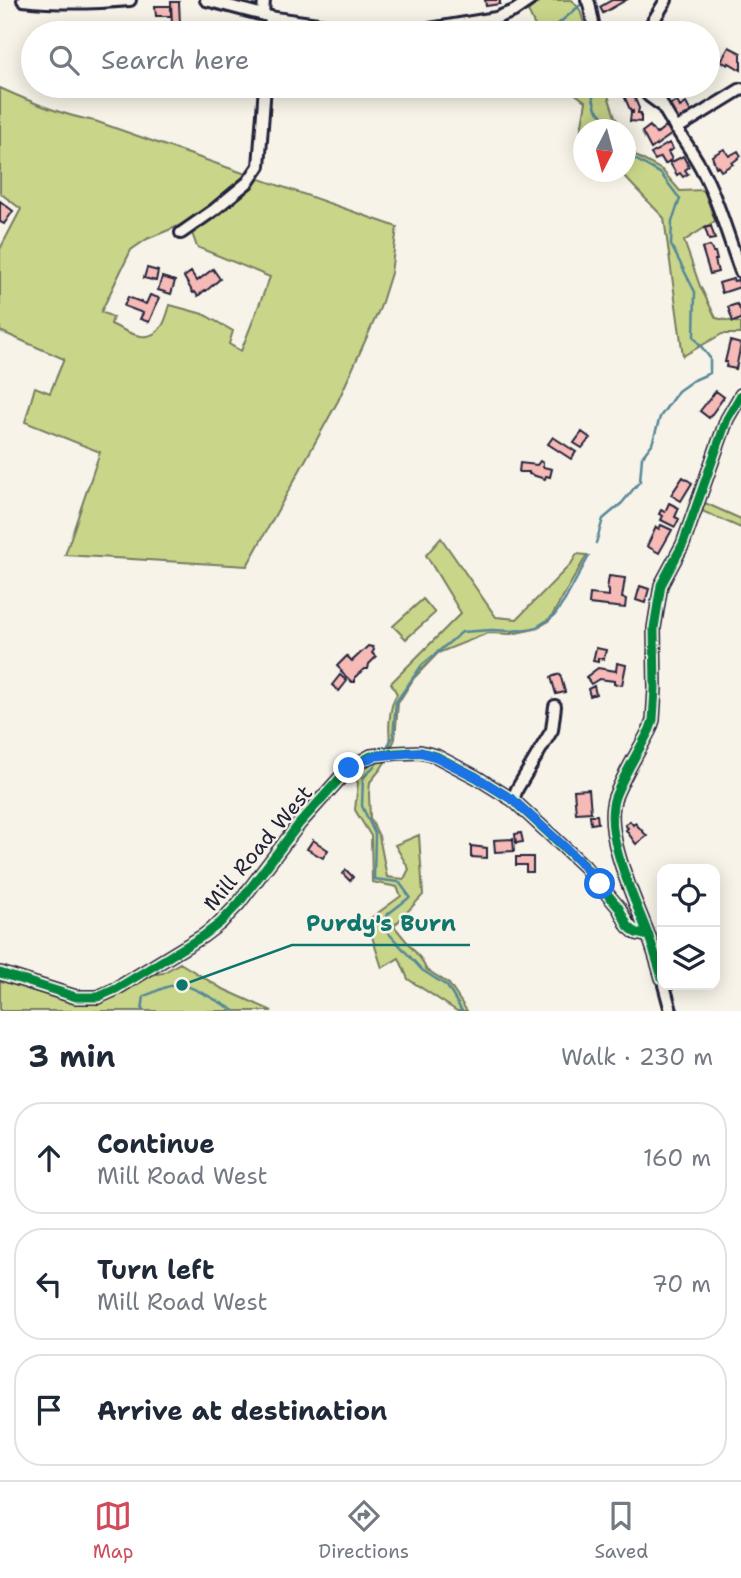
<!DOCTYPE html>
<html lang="en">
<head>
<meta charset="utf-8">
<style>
	body { margin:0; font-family:"Shantell Sans",sans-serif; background:#f2f2f3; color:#1f2937 }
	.controls { position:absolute; right:21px; bottom:21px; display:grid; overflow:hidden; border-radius:14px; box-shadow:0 4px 18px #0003 }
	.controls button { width:63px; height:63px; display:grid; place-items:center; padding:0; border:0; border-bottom:2px solid #e0e1e3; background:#fff; color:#1f2937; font:35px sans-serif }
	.compass { position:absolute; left:573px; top:119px; width:63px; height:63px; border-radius:50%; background:#fff; box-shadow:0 4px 18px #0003; rotate:186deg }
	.stop { position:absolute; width:21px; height:21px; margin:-16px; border:5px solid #1a73e8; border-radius:50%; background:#fff }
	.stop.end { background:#1a73e8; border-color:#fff; box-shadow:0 2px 7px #0008 }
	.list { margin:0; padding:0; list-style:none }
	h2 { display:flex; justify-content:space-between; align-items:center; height:91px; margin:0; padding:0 28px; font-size:30px }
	h2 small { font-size:23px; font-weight:400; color:#747a83 }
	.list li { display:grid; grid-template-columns:46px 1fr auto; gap:21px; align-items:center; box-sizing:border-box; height:112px; margin:0 14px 14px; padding:0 14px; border:2px solid #e0e1e3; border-radius:28px }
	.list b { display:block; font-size:26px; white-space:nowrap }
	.list p { margin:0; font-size:23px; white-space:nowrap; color:#747a83 }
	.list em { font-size:23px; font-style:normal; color:#747a83 }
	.icon { flex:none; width:38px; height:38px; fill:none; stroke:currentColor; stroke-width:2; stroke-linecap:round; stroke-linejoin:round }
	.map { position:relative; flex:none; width:741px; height:1011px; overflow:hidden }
	.search { position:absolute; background:#fff; box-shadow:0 4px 18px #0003; left:21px; right:21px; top:21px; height:77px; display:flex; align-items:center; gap:18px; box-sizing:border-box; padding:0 24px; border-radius:38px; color:#747a83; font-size:26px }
	.sheet { height:469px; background:#fff }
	nav { display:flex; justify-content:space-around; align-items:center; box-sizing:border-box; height:98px; border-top:2px solid #e0e1e3; background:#fff; font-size:19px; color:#747a83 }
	nav a { display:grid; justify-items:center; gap:4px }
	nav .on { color:#d1495b }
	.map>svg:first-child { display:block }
	.green { fill:#c9d689; stroke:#767c62; stroke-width:2; fill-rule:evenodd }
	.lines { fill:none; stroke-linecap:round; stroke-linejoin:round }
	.stream { stroke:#578799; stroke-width:2.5 }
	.building { fill:#f6bab7; stroke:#22223b; stroke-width:2 }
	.minor-casing { stroke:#22223b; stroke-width:16 }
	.minor { stroke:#f7f3e8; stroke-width:10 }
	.cycleway-casing { stroke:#f7f3e8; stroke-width:13 }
	.cycleway { stroke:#00873e; stroke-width:9 }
	.route { stroke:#1a73e8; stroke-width:9 }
	.labels { text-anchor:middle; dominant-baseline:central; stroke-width:5; stroke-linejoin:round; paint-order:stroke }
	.street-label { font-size:21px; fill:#22223b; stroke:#f7f3e8 }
	.leader { fill:none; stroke:#0f766e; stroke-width:2.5 }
	.callout-dot { fill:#0f766e; stroke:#f7f3e8; stroke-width:2.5 }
	.callout-label { font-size:23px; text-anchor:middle; font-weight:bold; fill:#0f766e; stroke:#f7f3e8; stroke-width:5; stroke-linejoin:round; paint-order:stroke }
</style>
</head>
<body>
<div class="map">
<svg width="741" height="1011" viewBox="0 0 741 1011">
	<rect width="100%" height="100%" fill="#f7f3e8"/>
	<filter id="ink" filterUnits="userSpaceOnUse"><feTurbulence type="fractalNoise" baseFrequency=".0143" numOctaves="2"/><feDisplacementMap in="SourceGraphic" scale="14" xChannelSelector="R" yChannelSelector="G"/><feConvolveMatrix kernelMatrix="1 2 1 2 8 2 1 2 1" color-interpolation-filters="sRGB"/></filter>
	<g filter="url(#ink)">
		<path class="green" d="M541 0H572L580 10 587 33H538L528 11Z
			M565 86H605L615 117 622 129 584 130 583 133 581 130 586 102Z
			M0 88C31 102 62 115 95 121L397 227 391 273 380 308 338 401 247 566 65 555 100 452 25 422 35 387 50 393 64 359 0 331V249L21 209 0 193ZM188 222 197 247 270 277 241 351 229 344 233 331 203 314 170 305C168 311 166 320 162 326 148 346 128 332 111 324L113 317 101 312 131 250 147 239Z
			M626 136 636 156 662 170 680 191 704 190 715 221 684 241 700 286 716 318 741 323V334H722L683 356 664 218 620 172H626Z
			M705 503 741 519V528L702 511Z
			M441 538 496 617 517 619 571 564 577 554 587 555 549 621 535 629 511 634 488 633 438 653 414 678 398 703 395 739 391 748C388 733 388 708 397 694L391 683 461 613 426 555Z
			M423 599 435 613 406 639 393 626Z
			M387 759 380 770 370 782 369 794 370 818 379 836 387 877 404 879 409 869 395 845 419 835 423 895 394 926 421 959 426 969 449 984 467 1011H457L408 979 399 958 382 968 367 921 401 896 397 887 372 882 371 836 355 810 358 783 352 773 371 762Z
			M180 963 221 988 272 1011H0V976L98 1000 144 976 163 973Z"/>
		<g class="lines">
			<path class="stream" d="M564 33 558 24 584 2
				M590 86 596 109 617 130
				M596 543 603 519 622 503 640 481 642 457 652 444 660 417 678 391 692 381 710 373V358L694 337 695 292 671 245 672 221 680 199 661 174 628 155 626 141
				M387 747 393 737 396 702 422 665 462 632 491 630 512 631 535 628 554 616 565 600 589 556
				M377 763 363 778 362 806 375 834 374 879 399 882 410 897 388 914 383 927 422 970 447 986 462 1011
				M142 1011 144 996C156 992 170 983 183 985 196 988 223 1004 235 1011"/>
		</g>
		<path class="building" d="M485 0H500V4L486 6Z
			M612 0H626L603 13 600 7Z
			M171 2H179L180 24H172Z
			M155 6H171V16H156Z
			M184 28 197 29V33H184Z
			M729 47 741 53V70L729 63 728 65 721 61Z
			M630 87 639 108 638 113H641V122L630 121 631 113H633V111L631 112 622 91Z
			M677 101 680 107 686 103 692 114 678 122 669 105Z
			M650 126 656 134 666 126 672 134 651 149 642 132Z
			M669 143 673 149 668 152 672 159 665 164 661 157 655 160 651 154Z
			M724 149 729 156 738 151 741 156 732 163 733 164 721 171 718 166 716 167 712 156Z
			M683 156 689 167 685 170 688 174 683 177 680 173 677 175 670 163Z
			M0 201 13 211 4 224 0 222Z
			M711 226 715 239 709 240 705 228Z
			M710 246 713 252H715L717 260H715L718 272 710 274 702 248Z
			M147 268 158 271 156 281 144 278Z
			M213 269 220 279 206 291 205 290 198 296 195 292 193 293 184 277 191 272 197 281Z
			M162 277 175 281 171 294 158 290Z
			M733 279 734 281 738 280 740 287 722 293 719 283Z
			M150 295 159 298 149 322 140 319 143 313 124 306 128 297 146 304Z
			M737 304 741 311V319L733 322 728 307Z
			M730 341 741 344 736 369 726 367 727 362H725Z
			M716 391 724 397 709 418 700 411Z
			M582 432 590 438 582 448 574 443Z
			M553 437 576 452 571 459 548 444Z
			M540 461 543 463V467L552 469 550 477 546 476 545 479 529 474V472H519L520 463 537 465Z
			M683 477 692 483 681 501 671 495Z
			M669 503 679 508 675 517 679 519 675 527 661 520 663 516 659 514 661 510 665 512Z
			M661 525 672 530 659 553 647 546 656 527 659 529Z
			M609 576 625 578 622 598 626 599 625 608 589 604 590 594 609 596V590L607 589Z
			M640 586 649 589 645 603 636 600Z
			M368 646 373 647 374 650 372 653 376 657 369 664 368 669H364L355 677V682H352L341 672 342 671 337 666 347 656 352 661Z
			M596 648 606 650 604 659 598 658V662L593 661Z
			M617 663 626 665 622 685 614 684V681L599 679 591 684 586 677 598 668 616 671Z
			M560 674 565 692 556 694 551 677Z
			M340 675 347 681 339 691 332 685Z
			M594 686 596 694 590 696 588 689Z
			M589 789 591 812 576 813 574 790Z
			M590 815H597L598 823 591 824Z
			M630 821 633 825 635 823 647 836 636 844 626 830 628 828 625 825Z
			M521 833 523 842 516 843 515 834Z
			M513 839 514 851 495 852 494 840Z
			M313 840 328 850 323 858 307 849Z
			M471 846 487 848V858L471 857Z
			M516 857H533V872H526V865H516Z
			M346 870 353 877 350 881 343 874Z"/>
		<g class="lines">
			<defs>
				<path id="minor" d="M23 0C59 4 94 3 130 0
					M206 0 275 18 382 33
					M587 0 589 3 595 33
					M263 15 264 0
					M270 33 271 17
					M406 33 496 18 514 11 530 0
					M646 33 666 0
					M640 86 649 96 660 104
					M654 86C664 115 685 139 700 166 718 199 728 237 741 272
					M676 129 741 89
					M181 233 214 210 248 182 259 166 265 86
					M513 800 517 789 552 730 555 706
					M0 973 76 997H98L116 989 203 936 220 923 239 903 299 824 349 768 371 756 396 753 420 752 436 756 476 777 513 800 584 866 619 908 628 926 636 933 649 936
					M662 978C658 964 654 950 649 937 636 901 602 834 615 797 624 774 639 751 650 729L653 720 655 689 654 628 661 585 683 544 727 419 741 395
					M664 985 671 1011"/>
			</defs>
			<use href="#minor" class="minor-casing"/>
			<use href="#minor" class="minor"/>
			<defs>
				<path id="cycleway" d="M0 973 76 997H98L116 989 203 936 220 923 239 903 299 824 349 768 371 756 396 753 420 752 436 756 476 777 513 800 584 866 619 908 628 926 636 933 649 936
					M662 978C658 964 654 950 649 937 636 901 602 834 615 797 624 774 639 751 650 729L653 720 655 689 654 628 661 585 683 544 727 419 741 395"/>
			</defs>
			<use href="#cycleway" class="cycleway-casing"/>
			<use href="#cycleway" class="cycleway"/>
		</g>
	</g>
	<g class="lines" filter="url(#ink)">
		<path class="route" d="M349 768 375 756 420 752 436 757 476 777 513 800 566 848 600 884"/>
	</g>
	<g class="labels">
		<g class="street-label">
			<text transform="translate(258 848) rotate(-50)">Mill Road West</text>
		</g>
	</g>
	<path class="leader" d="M182 985L292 945H470"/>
	<circle class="callout-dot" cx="182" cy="985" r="7"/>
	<g class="callout-label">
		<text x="381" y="931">Purdy's Burn</text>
	</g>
</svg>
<div class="controls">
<button><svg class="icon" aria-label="locate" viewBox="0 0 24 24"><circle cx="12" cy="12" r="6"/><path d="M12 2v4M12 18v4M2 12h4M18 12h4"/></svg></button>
<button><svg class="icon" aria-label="layers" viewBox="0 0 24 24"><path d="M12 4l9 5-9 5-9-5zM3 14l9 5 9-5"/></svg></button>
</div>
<svg class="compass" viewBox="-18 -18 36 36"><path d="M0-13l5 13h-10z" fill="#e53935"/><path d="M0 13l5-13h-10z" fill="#747a83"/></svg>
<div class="stop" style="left:600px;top:884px"></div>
<div class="stop end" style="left:349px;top:768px"></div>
<div class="search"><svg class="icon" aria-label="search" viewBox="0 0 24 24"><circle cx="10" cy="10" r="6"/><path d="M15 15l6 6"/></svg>Search here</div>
</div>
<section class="sheet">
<h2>3 min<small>Walk · 230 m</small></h2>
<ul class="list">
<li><svg class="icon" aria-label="ahead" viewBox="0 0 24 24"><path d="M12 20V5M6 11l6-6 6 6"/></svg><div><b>Continue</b><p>Mill Road West</p></div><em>160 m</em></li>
<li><svg class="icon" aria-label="left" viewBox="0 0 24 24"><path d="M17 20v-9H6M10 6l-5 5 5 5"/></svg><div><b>Turn left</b><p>Mill Road West</p></div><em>70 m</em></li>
<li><svg class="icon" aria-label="arrive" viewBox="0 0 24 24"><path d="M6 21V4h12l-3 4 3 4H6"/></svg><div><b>Arrive at destination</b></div></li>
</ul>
</section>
<nav>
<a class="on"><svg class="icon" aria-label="map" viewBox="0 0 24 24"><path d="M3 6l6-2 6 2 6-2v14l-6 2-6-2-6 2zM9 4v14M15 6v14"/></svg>Map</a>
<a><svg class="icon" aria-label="directions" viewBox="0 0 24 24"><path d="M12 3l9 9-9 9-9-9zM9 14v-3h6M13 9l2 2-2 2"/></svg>Directions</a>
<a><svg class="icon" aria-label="saved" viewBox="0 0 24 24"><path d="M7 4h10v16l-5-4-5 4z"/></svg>Saved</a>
</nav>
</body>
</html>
